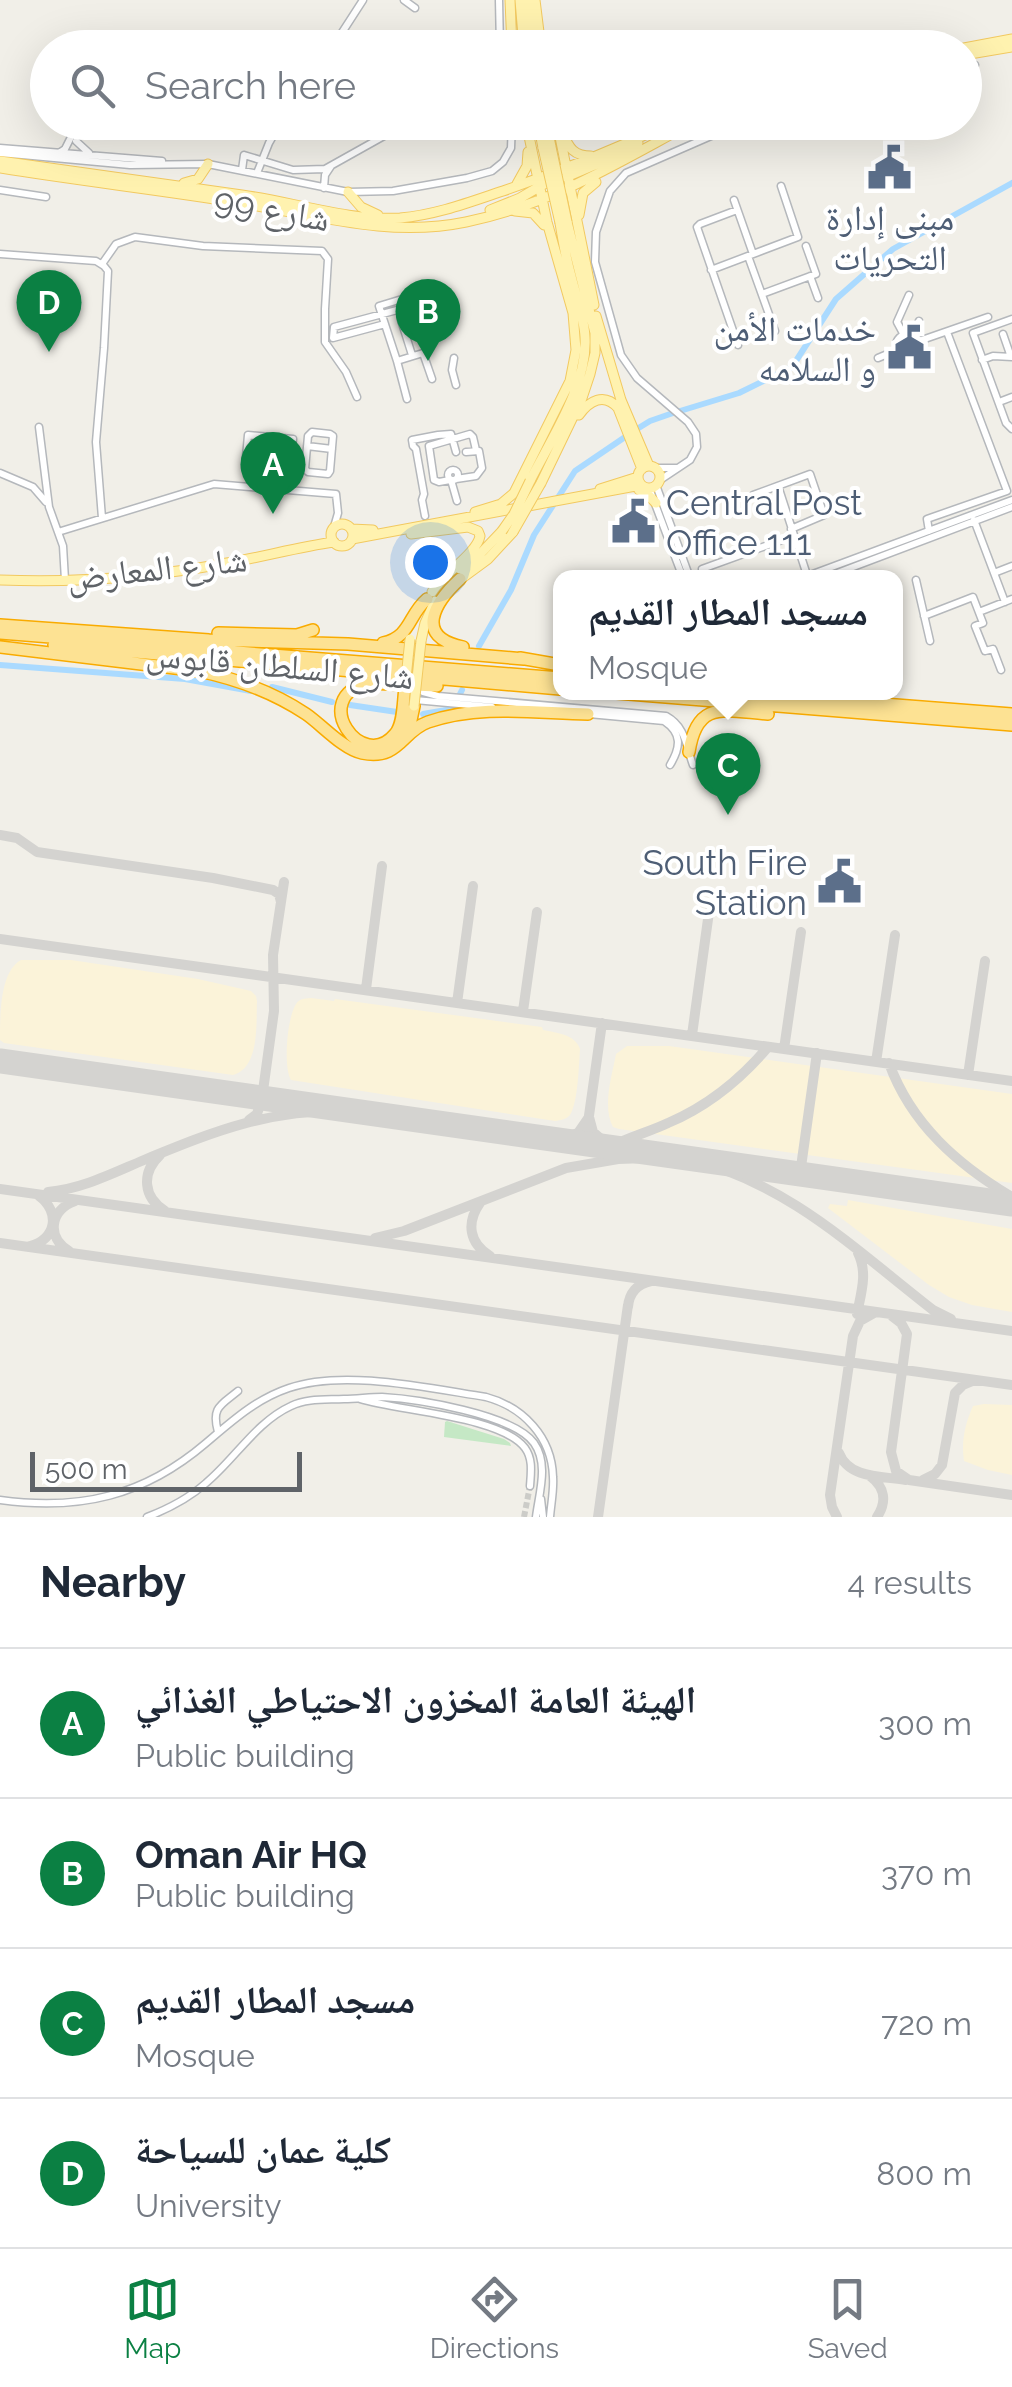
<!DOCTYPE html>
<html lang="en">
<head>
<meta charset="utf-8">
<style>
	body { margin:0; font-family:Raleway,"Noto Naskh Arabic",sans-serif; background:#f6f6f7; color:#1f2937 }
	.scale { position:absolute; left:30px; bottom:25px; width:272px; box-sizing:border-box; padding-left:10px; border:5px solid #5f6368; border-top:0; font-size:28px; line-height:35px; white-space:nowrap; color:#5f6368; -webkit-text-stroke:8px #fff; paint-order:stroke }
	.you { position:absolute; left:430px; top:562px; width:35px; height:35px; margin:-25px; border:8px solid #fff; border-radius:50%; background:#1a73e8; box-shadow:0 0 0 15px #1a73e833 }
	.badge { display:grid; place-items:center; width:65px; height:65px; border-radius:50%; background:#0b8043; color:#fff; font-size:32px; font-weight:700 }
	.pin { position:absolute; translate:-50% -82px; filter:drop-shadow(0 2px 5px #0008) }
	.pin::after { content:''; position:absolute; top:52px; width:35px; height:30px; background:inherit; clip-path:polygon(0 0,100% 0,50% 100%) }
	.popup { position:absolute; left:553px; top:570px; width:350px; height:130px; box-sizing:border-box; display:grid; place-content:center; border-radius:20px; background:#fff; filter:drop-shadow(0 2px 8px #0005); font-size:32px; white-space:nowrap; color:#747a83 }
	.popup b { font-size:38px; color:#1f2937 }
	.popup::after { content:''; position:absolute; left:50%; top:100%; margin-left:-20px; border:20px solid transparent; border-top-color:#fff }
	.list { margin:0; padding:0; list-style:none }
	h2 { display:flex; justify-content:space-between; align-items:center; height:130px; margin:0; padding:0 40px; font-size:42px }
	h2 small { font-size:32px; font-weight:400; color:#747a83 }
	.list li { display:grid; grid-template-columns:65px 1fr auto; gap:30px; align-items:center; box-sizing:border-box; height:150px; padding:0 40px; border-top:2px solid #e0e1e3 }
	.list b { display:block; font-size:38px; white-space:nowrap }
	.list p { margin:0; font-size:32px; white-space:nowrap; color:#747a83 }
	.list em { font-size:32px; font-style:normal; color:#747a83 }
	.icon { flex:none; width:55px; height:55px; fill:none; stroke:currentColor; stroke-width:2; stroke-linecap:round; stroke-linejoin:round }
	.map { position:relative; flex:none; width:1012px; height:1517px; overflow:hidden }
	.search { position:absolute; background:#fff; box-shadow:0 10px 40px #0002; left:30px; right:30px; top:30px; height:110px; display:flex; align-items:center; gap:25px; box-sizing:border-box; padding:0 35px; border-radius:55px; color:#747a83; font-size:38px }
	.sheet { height:730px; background:#fff }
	nav { display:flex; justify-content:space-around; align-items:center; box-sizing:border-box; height:140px; border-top:2px solid #e0e1e3; background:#fff; font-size:28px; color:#747a83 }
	nav a { display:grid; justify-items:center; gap:5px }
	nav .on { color:#0b8043 }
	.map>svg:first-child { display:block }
	.green { fill:#c5e8c5 }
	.sand { fill:#fbf3d9 }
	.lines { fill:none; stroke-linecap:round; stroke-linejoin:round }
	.river { stroke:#aadaff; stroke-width:6 }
	.taxiway { stroke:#d4d3d0; stroke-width:10 }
	.runway { stroke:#d4d3d0; stroke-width:25 }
	.minor-tunnel { stroke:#ccccc8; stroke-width:6; stroke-dasharray:6 3; stroke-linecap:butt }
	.minor-casing { stroke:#b5b8bc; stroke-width:9 }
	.major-casing { stroke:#f2c960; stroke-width:11 }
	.highway-casing { stroke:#f9ab00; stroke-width:14 }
	.minor { stroke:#fff; stroke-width:6 }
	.major { stroke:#fff2af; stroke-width:9 }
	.highway { stroke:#fde293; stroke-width:11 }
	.major-bridge-casing { stroke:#f2c960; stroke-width:11; stroke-linecap:butt }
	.major-bridge { stroke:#fff2af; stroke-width:9 }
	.labels { text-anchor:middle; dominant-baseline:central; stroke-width:8; stroke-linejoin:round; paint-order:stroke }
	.street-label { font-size:35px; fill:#5f6368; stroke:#fff }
	.service-label { font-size:35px; fill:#4e5e75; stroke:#fff; text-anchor:end }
</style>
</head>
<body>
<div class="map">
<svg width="1012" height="1517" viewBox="0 0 1012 1517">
	<rect width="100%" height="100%" fill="#f1efe8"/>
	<path class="green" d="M447 1421 504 1439 510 1443 511 1446 444 1437 445 1422Z"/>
	<path class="sand" d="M21 960H71L198 979 251 991 256 996 257 1001C256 1023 260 1068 233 1075L4 1043 0 1040C0 1015 0 971 21 960Z
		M311 998 334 1001 335 999 542 1027 543 1030C557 1033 575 1034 580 1049 579 1064 578 1103 570 1115 565 1120 561 1120 555 1121L291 1080C283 1067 287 1018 296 1004 300 998 304 999 311 998Z
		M627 1046H669L1012 1094V1183L619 1129 613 1127C602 1106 612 1076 616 1054Z
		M848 1200 1012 1229V1312L972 1305 949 1297 929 1285 828 1208 830 1204 847 1206Z
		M984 1404 1012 1405V1475L988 1470 964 1461C961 1441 965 1424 973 1406Z"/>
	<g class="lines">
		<path class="river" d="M680 411 739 393 792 367 836 299 893 249 1012 183
			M637 429 650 421 673 413
			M479 646 511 590 534 535 575 471 628 435
			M0 665 185 679 251 691
			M272 687 332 702
			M460 694 462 690
			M350 705 397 712
			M423 714 452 709"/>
		<path class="taxiway" d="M0 835 17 838 37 852 213 878 273 890 279 894 281 902
			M0 939 1012 1081
			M366 989 382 866
			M457 1003 473 886
			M523 1011 537 912
			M692 1035 709 912
			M784 1049 801 932
			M876 1062 895 935
			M889 1063C911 1124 958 1165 1012 1197
			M968 1075 985 961
			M249 1120 257 1114 262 1098 274 1011 273 955 284 882
			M556 1140 578 1133 589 1117 593 1132 610 1147C629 1137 649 1132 668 1123 708 1106 740 1080 768 1047
			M585 1144 602 1023
			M160 1155C141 1173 143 1197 165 1211
			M686 1158C788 1183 852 1247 933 1310L951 1319
			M800 1174 817 1053
			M0 1189 1012 1331
			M48 1192C82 1189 113 1173 144 1160 217 1130 272 1108 354 1111
			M989 1201 1012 1206
			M480 1203C466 1223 469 1243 490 1256
			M375 1238 404 1231 566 1168 618 1159 676 1157
			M0 1243 1012 1385
			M30 1246C56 1240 61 1212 39 1196
			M69 1251C46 1237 50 1210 75 1201
			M628 1307C629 1293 637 1284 651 1281
			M857 1314C861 1293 868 1273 858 1253
			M892 1316 901 1323 907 1334 891 1452 896 1471 909 1480 1012 1495
			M839 1453C849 1479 882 1476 906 1480
			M870 1476C885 1487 887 1502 877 1517
			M923 1480 935 1474 942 1465 955 1393 963 1385 975 1380
			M598 1517 628 1305
			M837 1517 832 1507 830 1495 853 1336 860 1321 876 1312"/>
		<path class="runway" d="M0 1061 1012 1204"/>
		<path class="minor-tunnel" d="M524 1517 530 1486"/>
		<defs>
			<path id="minor" d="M404 0 415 8
				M499 0 500 48
				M332 48 363 0
				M964 67 975 65
				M76 141 89 153
				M0 148 162 161
				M0 153 130 165 208 164 348 192 393 191 467 178 492 171 503 162 511 148 512 122
				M59 153 65 149 70 139
				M242 170 244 155 293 170 325 169 409 122
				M257 173 269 143 281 122
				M324 188 325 175 331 166
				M0 190 46 197
				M734 200 753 254
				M737 210 700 224 697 227 738 345
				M0 254 96 261 104 266 108 271 104 348 96 442 102 518
				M748 256 775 331
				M102 264 116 244 135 237 203 246 322 251 328 259 325 309V342L346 372 357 397
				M711 270 798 237 781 186
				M810 276 818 298
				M762 294 816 274 806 246
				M1012 319 973 333 1006 423 1012 429
				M401 320 412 355
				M385 324 333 338 334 327 438 299 435 289 379 306C385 324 391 343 397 361L407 399
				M1003 334 1011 357
				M896 346a12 12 0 1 1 24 0a12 12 0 1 1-24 0Z
				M904 335 897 322 909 295
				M912 335 919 321
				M919 341 988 317
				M454 358 452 370 456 385
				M878 358 897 350
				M982 360 993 356 1012 357
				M397 361 423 353 432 379
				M999 402 1012 397
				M39 427 49 507 63 546 65 580
				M312 432 330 434 333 436 330 471 328 474 308 472 305 469 308 436Z
				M248 435 293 439 289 473 245 468Z
				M307 446 332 449
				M654 468H677
				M448 475a5 5 0 1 1 10 0a5 5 0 1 1-10 0Z
				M0 473 33 487 46 502
				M456 479 476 476 482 468 479 451 466 452
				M450 480 439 482 434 480 429 446 470 434 473 437 476 450
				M451 480 457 501
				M660 480 690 460 697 447 696 434 688 422 637 378 621 355 595 262 596 232 610 191 626 173 743 122
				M656 485 690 578
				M778 486 807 575
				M649 488 683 578
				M753 495 810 474 824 515 791 529
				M425 516 422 500 424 494 416 449 413 446 412 440 438 435 451 434 456 452
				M974 520 1005 602
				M929 531 927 519 1007 491 947 332
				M58 532 214 484 336 494 338 513 334 527
				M702 569 793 536
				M994 573 1012 566
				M802 578 1012 500
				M824 578 1012 507
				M916 580 930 641
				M979 612 1012 599
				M924 616 973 597 983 623 975 626 985 651 993 649 1001 670
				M416 687 423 692 438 696 666 716C686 727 686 746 693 765
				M415 700 492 707
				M589 714 664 721C682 733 681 747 670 765
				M360 1399C398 1411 501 1416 525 1448 533 1459 531 1472 530 1486
				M218 1432C211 1407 221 1405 238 1391
				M541 1499 543 1517
				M0 1500C80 1511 144 1496 206 1443 232 1421 256 1399 289 1388 343 1369 428 1388 486 1397 523 1407 552 1437 553 1477 554 1490 551 1504 550 1517
				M147 1517C168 1509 189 1498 206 1483 235 1459 256 1422 291 1406 307 1398 326 1400 344 1399 357 1399 369 1397 382 1397 417 1399 513 1414 534 1443 549 1464 539 1493 536 1517"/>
			<path id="major" d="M510 0 512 48
				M520 0 524 48
				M527 0 532 48
				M535 0 541 48
				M911 44 915 48
				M964 48 1012 39
				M964 55 1012 47
				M538 122 543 148
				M546 122 551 147
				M557 122 594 305
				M563 134C569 148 574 156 591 156
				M0 161C81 172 161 184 242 195 294 202 348 221 400 218 436 215 470 202 503 191 561 171 618 148 674 122
				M0 168C80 181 160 190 240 203 316 215 389 238 466 222 553 204 617 163 694 122
				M566 177 613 157 638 143
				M184 183 198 179 208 164
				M517 184 527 166 528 152
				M348 192 361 207 378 215
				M490 210 520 198 556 177
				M515 211 533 213 544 225
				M579 215 583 193 596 182
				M596 316 621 400 649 466
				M579 415C589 401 604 392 618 408L642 469
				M638 477a11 11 0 1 1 22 0a11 11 0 1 1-22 0Z
				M530 481C551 439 588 385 585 337 584 316 576 297 571 276 566 259 563 241 560 223
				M541 483 582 398 590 374 595 353V333L567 222
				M600 489 638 477
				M639 490 646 493 656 503
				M475 512 501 504 514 493 570 381 576 350 573 313 547 222 526 122
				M331 535a11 11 0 1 1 22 0a11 11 0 1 1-22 0Z
				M351 529 373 530
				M411 534 468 527 478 531 480 536C477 553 444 573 432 592
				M352 539 641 485
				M460 569 481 553 502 531
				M0 580C75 583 153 577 227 563 263 557 298 547 334 542
				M458 581 488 559 513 532
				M421 641 425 623 435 601"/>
			<path id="highway" d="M460 579C435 602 413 637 463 647
				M0 625 209 640 348 644 524 659
				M0 633 560 678
				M218 633 297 635 313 630
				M383 643C411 637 408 615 427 599
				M54 645 560 689
				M0 647 199 671C237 679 273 692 306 714 322 725 343 749 362 753 399 761 402 731 428 722 480 704 535 713 588 714
				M520 658 560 665
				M405 688C403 701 404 724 395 734 362 774 308 697 368 683L437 686
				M604 692 1012 725
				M731 692 1012 714
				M403 737 411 720 414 706
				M689 752C697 699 725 711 768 714"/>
		</defs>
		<use href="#minor" class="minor-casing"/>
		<use href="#major" class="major-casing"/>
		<use href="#highway" class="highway-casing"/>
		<use href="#minor" class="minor"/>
		<use href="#major" class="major"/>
		<use href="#highway" class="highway"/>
		<defs>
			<path id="major-bridge" d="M551 147 567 222
				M543 148 560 223
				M502 531 514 514 530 481
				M513 532 541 483
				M405 688 410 639
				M414 706 421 641"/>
		</defs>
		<use href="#major-bridge" class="major-bridge-casing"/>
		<use href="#major-bridge" class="major-bridge"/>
	</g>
	<defs>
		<symbol id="civic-bare" viewBox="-9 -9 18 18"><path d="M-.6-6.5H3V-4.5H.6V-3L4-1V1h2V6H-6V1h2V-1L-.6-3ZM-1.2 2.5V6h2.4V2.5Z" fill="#5c6f8a" stroke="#fff" stroke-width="2.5" paint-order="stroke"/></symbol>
	</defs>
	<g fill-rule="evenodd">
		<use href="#civic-bare" x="858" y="136" width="63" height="63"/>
		<use href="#civic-bare" x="878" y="316" width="63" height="63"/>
		<use href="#civic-bare" x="602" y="490" width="63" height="63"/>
		<use href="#civic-bare" x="808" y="850" width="63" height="63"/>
	</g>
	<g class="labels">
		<g class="street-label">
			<text transform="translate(272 209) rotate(10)">99 شارع</text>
			<text transform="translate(157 568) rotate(-6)">شارع المعارض</text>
			<text transform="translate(280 665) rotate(5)">شارع السلطان قابوس</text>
		</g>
		<g class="service-label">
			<text x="890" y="217" text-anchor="middle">مبنى إدارة<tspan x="890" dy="40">التحريات</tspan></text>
			<text x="876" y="328">خدمات الأمن<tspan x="876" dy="40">و السلامه</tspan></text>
			<text x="666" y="502" text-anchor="start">Central Post<tspan x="666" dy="40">Office 111</tspan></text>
			<text x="807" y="862">South Fire<tspan x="807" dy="40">Station</tspan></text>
		</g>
	</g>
</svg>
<div class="scale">500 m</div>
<div class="you"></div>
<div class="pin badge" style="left:273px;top:514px">A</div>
<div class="pin badge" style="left:428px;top:361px">B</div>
<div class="pin badge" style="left:728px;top:815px">C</div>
<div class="popup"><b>مسجد المطار القديم</b>Mosque</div>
<div class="pin badge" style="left:49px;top:352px">D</div>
<div class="search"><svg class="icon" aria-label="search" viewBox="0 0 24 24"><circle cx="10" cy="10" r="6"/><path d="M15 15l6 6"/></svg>Search here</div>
</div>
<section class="sheet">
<h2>Nearby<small>4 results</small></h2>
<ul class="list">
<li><span class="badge">A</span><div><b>الهيئة العامة المخزون الاحتياطي الغذائي</b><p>Public building</p></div><em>300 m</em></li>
<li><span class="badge">B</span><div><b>Oman Air HQ</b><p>Public building</p></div><em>370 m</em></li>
<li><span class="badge">C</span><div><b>مسجد المطار القديم</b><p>Mosque</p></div><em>720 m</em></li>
<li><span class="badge">D</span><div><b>كلية عمان للسياحة</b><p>University</p></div><em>800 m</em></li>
</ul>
</section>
<nav>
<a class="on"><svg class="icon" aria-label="map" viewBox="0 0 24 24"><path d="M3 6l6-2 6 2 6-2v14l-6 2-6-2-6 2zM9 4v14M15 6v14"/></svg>Map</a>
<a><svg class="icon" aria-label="directions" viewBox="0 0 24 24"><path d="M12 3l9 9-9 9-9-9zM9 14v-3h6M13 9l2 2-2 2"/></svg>Directions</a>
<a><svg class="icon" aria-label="saved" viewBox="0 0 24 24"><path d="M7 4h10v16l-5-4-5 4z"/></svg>Saved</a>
</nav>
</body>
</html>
